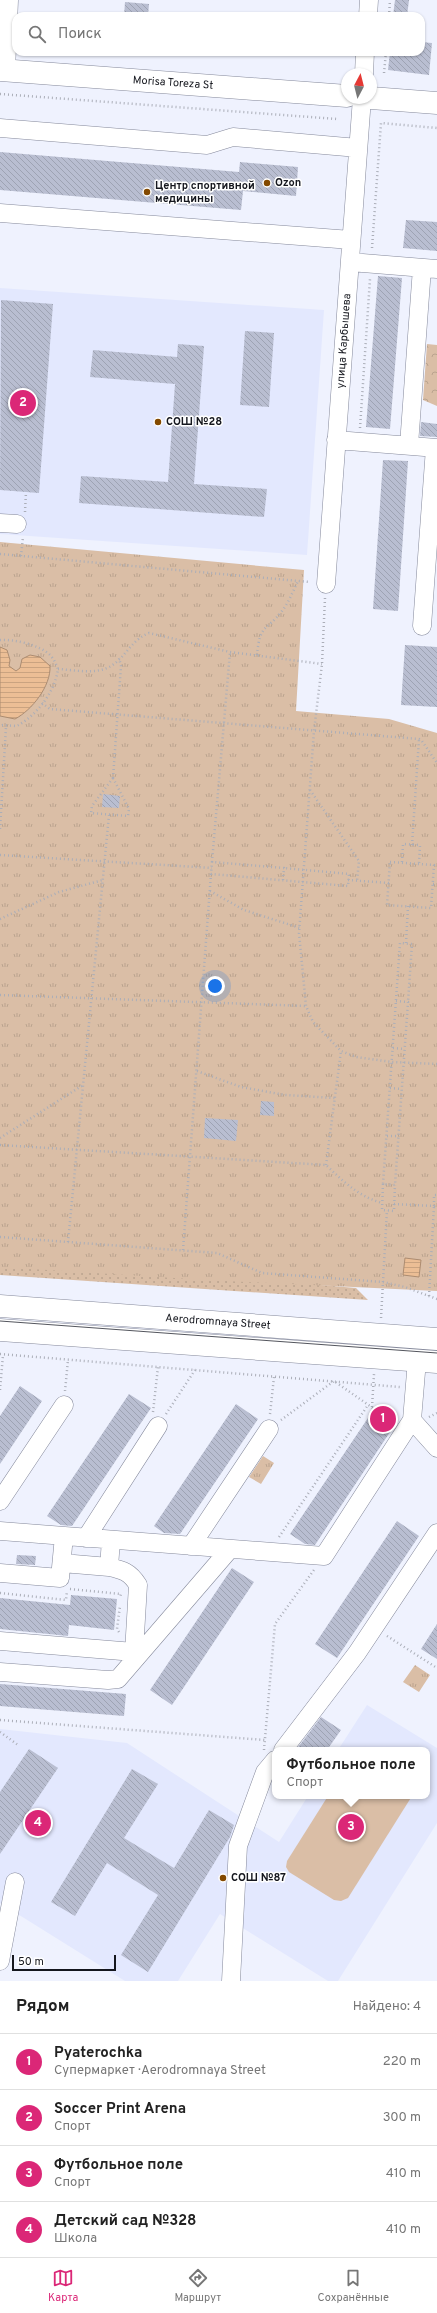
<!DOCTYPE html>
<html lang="ru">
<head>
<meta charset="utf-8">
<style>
	body { margin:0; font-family:Overpass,sans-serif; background:#f6f6f6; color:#222 }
	.compass { position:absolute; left:341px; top:68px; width:36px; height:36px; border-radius:50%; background:#fff; box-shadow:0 1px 3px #0004; rotate:7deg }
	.scale { position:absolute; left:12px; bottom:10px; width:104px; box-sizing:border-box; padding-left:4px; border:2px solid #15171e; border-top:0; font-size:11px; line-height:14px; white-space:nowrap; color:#15171e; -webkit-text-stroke:3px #fff; paint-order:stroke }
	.you { position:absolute; left:215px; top:986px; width:14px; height:14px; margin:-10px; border:3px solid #fff; border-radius:50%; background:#1a73e8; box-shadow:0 0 0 6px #1a73e833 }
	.badge { display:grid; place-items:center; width:26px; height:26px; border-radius:50%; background:#db2777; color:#fff; font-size:13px; font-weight:700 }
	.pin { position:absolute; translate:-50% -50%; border:2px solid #fff; box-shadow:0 1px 4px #0006 }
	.popup { position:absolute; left:272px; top:1747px; width:158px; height:52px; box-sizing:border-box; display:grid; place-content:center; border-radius:8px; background:#fff; filter:drop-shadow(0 1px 3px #0005); font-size:13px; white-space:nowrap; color:#767676 }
	.popup b { font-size:15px; color:#222 }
	.popup::after { content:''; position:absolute; left:50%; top:100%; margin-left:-8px; border:8px solid transparent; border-top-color:#fff }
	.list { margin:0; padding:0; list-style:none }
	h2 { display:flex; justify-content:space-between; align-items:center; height:52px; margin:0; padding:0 16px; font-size:17px }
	h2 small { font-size:13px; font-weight:400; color:#767676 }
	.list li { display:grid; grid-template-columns:26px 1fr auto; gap:12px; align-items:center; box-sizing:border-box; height:56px; padding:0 16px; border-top:1px solid #e0e0e0 }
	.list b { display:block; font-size:15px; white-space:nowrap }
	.list p { margin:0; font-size:13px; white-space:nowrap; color:#767676 }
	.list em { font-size:13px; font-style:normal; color:#767676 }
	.icon { flex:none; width:22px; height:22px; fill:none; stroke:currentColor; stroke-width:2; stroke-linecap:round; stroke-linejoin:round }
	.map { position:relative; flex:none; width:437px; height:1981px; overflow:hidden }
	.search { position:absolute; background:#fff; box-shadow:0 1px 3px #0004; left:12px; right:12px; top:12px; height:44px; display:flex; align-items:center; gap:10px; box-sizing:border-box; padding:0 14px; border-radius:12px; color:#767676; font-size:15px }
	.sheet { height:276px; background:#fff }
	nav { display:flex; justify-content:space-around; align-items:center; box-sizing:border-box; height:56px; border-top:1px solid #e0e0e0; background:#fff; font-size:11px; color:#767676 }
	nav a { display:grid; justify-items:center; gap:2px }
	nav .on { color:#db2777 }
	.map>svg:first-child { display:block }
	.built { fill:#e3e8fe }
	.grass { fill:url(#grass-dots) }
	.forest { fill:url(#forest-crowns) }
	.park { fill:url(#park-tufts) }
	.pitch { fill:#dabea6 }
	.water { fill:url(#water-rules); stroke:#ac8c71 }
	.building { fill:url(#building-back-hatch) }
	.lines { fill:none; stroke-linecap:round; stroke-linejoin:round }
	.minor-casing { stroke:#85899b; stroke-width:19 }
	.major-casing { stroke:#85899b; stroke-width:23 }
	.path { stroke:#abaeb8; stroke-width:2.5; stroke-dasharray:1 3; stroke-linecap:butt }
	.minor { stroke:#fff; stroke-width:18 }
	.major { stroke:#fff; stroke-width:22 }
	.tram { stroke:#53555d; stroke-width:1 }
	.poi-dot { fill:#834900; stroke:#fff; stroke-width:1.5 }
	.labels { text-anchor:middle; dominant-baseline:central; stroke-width:3; stroke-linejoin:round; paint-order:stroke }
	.street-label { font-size:11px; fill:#15171e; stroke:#fff }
	.poi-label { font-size:11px; font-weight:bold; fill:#15171e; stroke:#fff; text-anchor:start }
</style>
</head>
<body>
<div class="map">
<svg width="437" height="1981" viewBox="0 0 437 1981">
	<defs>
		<pattern id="grass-dots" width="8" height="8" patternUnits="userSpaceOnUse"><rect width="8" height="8" fill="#dabea6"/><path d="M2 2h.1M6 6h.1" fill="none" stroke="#baa38e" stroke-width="1.8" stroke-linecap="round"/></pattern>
		<pattern id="forest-crowns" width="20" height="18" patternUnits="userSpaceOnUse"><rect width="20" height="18" fill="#dabea6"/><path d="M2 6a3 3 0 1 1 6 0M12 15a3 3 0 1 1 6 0" fill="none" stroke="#baa38e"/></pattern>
		<pattern id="park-tufts" width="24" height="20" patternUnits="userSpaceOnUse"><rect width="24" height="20" fill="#dabea6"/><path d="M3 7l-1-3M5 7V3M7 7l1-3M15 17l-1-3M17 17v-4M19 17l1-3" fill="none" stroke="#baa38e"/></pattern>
		<pattern id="water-rules" width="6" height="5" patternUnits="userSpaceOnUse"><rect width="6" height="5" fill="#ecbe95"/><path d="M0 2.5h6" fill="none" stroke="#caa380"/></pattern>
		<pattern id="building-back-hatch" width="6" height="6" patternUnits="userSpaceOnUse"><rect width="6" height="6" fill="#b9bed1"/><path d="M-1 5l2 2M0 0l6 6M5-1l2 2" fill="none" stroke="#9ea3b3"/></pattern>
	</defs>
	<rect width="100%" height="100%" fill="#eff2fe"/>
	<path class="built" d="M0 288 324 310 307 555 0 534Z
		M367 1705 437 1748V1823L338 1981H328L220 1914 178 1981H125L0 1903V1729L127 1743 279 1842 308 1796H427V1750H338Z"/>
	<path class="grass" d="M0 1244 262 1280 356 1288 368 1300 0 1275Z"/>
	<path class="forest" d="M427 344 437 345V406L423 400Z"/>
	<path class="park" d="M0 542 304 570 296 711 389 719 437 733V1291L206 1280 0 1267Z
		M263 1456 274 1463 261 1484 249 1477Z
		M415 1665 430 1675 419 1692 403 1682Z"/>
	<path class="pitch" d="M328 1796H412L348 1898 341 1901 334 1900 289 1872 286 1867 287 1861Z"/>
	<path class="water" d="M0 647 7 650 10 660 9 666 16 671 20 668 22 659 30 655 40 657 50 666C51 686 32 710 15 719L0 716Z
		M405 1258 421 1260 419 1277 403 1275Z"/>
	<path class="building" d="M395 0H409L407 16H393Z
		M125 2 149 4 148 16H124Z
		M421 42 432 43 429 75 388 70 390 52H421Z
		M0 152 239 172 240 162 298 167 296 196 243 191 241 210 0 190Z
		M406 220 437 222V251L403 248Z
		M378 276 402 278 390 429 366 427Z
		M1 300 53 304 39 493 0 490Z
		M245 331 274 333 269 407 240 405Z
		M178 344 204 346 194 484 267 489 264 517 79 503 81 476 168 482 175 384 90 377 93 350 177 357Z
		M421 422 437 424V437L420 436Z
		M383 460 408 461 398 611 373 609Z
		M405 645 437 647V707L401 705Z
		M103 794 120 796 119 808 102 807Z
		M261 1101 274 1102V1116L260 1115Z
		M205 1118 238 1120 236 1141 204 1138Z
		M20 1386 42 1401 0 1464V1416Z
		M129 1394 151 1408 72 1526 61 1525 47 1516Z
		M236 1404 258 1419 180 1534 164 1533 154 1526Z
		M372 1412 394 1426 315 1545 305 1544 290 1534Z
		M397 1521 419 1536 337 1658 315 1644Z
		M17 1555 36 1556 35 1565 16 1564Z
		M232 1568 254 1582 172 1705 150 1690Z
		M71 1595 117 1599 114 1630 69 1625 68 1636 0 1629V1598L70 1605Z
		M437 1624V1659L421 1649Z
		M0 1684 126 1694 124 1716 0 1706Z
		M321 1717 341 1730 327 1750H296Z
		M29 1749 58 1768 0 1854V1792Z
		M132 1769 158 1784 124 1838 174 1868 209 1810 234 1825 230 1837 148 1972 121 1955 158 1895 107 1863 75 1916 51 1902Z"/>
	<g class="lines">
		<defs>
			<path id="minor" d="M368 16 369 0
				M6 70 9 0
				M364 74 365 52
				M0 128 207 145 233 137 358 148
				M0 213 351 240
				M350 262 437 269
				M336 440 437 448
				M409 445 422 268
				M0 523 17 524
				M326 584 362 98
				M422 626 435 448
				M412 1420 437 1448
				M0 1501 64 1405
				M0 1531 324 1556 412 1420 417 1360
				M86 1538 158 1426
				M191 1546 269 1429
				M62 1563 109 1567 111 1540
				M0 1573 60 1578 64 1536
				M0 1641 134 1652 138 1585C130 1572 123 1570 109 1567
				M0 1672 108 1680 118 1679 230 1549
				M283 1750 357 1653 437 1533
				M0 1961 15 1882
				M231 1981 238 1846 265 1772 275 1760"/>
			<path id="major" d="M0 70 347 96
				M371 98 437 103
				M0 1306 437 1339
				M0 1330 437 1362"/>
		</defs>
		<use href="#minor" class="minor-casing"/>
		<use href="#major" class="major-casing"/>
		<path class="path" d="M389 16 390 0
			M384 73 386 52
			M0 94 337 119
			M372 248 381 123 437 128
			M360 428 370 279
			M25 512 26 492
			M0 554 310 582
			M21 556 23 537
			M325 598 322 664 314 731 299 933 306 1006 313 1022 341 1051 356 1057 392 1062 437 1064
			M0 640C14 639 40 645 50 655 54 659 56 664 58 669 55 692 37 715 17 726L0 725
			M257 655C260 623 266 632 282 611 289 602 293 591 298 581
			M58 669C75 670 96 675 111 666 126 657 131 640 149 633L230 652 322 664
			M42 703 50 709 419 739 422 741 437 763
			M113 778 121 666 119 658
			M113 778 129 809 128 816 91 813 92 806Z
			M310 790 359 861 357 881
			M0 829 6 727
			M412 845 419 739
			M0 855 212 868
			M212 862 230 652
			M390 862 434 865 431 908 387 905Z
			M402 862 403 844 420 845 419 864
			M283 880 284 868 212 862 211 874 348 886 349 874 284 868
			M348 880 389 883
			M433 884H437
			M210 891 244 910 300 928
			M0 919 59 892 103 880
			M406 943 408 906
			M0 995 306 1006
			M396 1001 408 1002 395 1185 383 1184 400 943 412 944 408 1002
			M393 1048 405 1049
			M197 1071 241 1087 285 1095 335 1098
			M390 1088 402 1089
			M387 1136H399
			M0 1138 83 1085
			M0 1145 326 1165C344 1182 358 1196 382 1203
			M326 1165 341 1051
			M383 1184 382 1210 394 1211 395 1185
			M394 1204 434 1206V1195H437
			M0 1237 217 1253 262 1273 383 1282 405 1287 437 1299
			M68 1242 109 815
			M183 1250 211 874
			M429 1296 434 1206
			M381 1318 387 1210
			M0 1354 400 1387
			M0 1390 3 1355
			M65 1391 68 1360
			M372 1407 374 1374
			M153 1412 158 1367
			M166 1414 195 1370
			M270 1414 274 1377
			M429 1417 437 1413
			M281 1420 334 1381 393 1422
			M279 1537 368 1405
			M70 1589 121 1594 120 1597
			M0 1593 66 1600 67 1591
			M119 1632 117 1629 120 1606
			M387 1636 437 1668
			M0 1720 265 1740
			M0 1732 18 1745
			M264 1750 275 1624 314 1570"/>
		<use href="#minor" class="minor"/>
		<use href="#major" class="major"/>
		<path class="tram" d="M0 1321 437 1353"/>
	</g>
	<g class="poi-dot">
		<circle cx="267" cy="183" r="4"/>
		<circle cx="147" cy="192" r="4"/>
		<circle cx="158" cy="422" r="4"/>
		<circle cx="223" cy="1878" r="4"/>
	</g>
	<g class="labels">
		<g class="street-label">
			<text transform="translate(173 83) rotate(4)">Morisa Toreza St</text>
			<text transform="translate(344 341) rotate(-86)">улица Карбышева</text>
			<text transform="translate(218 1322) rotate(4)">Aerodromnaya Street</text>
		</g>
		<g class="poi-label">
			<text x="275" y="183">Ozon</text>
			<text x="155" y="186">Центр спортивной<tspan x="155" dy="13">медицины</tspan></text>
			<text x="166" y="422">СОШ №28</text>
			<text x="231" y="1878">СОШ №87</text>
		</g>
	</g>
</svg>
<svg class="compass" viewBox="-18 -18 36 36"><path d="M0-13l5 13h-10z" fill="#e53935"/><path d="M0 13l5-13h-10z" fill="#767676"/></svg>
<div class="scale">50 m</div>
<div class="you"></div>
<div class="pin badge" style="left:383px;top:1419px">1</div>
<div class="pin badge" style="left:23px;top:403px">2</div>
<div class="pin badge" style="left:351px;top:1827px">3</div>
<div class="popup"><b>Футбольное поле</b>Спорт</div>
<div class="pin badge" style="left:38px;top:1823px">4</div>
<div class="search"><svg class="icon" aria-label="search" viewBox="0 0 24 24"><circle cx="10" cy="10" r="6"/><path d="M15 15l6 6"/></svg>Поиск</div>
</div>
<section class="sheet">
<h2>Рядом<small>Найдено: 4</small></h2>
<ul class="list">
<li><span class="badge">1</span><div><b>Pyaterochka</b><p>Супермаркет · Aerodromnaya Street</p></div><em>220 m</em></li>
<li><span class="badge">2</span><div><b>Soccer Print Arena</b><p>Спорт</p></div><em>300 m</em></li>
<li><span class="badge">3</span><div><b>Футбольное поле</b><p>Спорт</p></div><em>410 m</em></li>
<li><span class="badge">4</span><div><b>Детский сад №328</b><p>Школа</p></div><em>410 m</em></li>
</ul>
</section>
<nav>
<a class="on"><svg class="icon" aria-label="map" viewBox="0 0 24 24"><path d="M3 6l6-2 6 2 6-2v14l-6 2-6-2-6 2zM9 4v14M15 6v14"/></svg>Карта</a>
<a><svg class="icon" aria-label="directions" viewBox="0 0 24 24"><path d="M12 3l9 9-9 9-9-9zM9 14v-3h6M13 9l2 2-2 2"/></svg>Маршрут</a>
<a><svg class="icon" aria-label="saved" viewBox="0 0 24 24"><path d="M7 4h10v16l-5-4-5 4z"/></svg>Сохранённые</a>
</nav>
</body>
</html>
